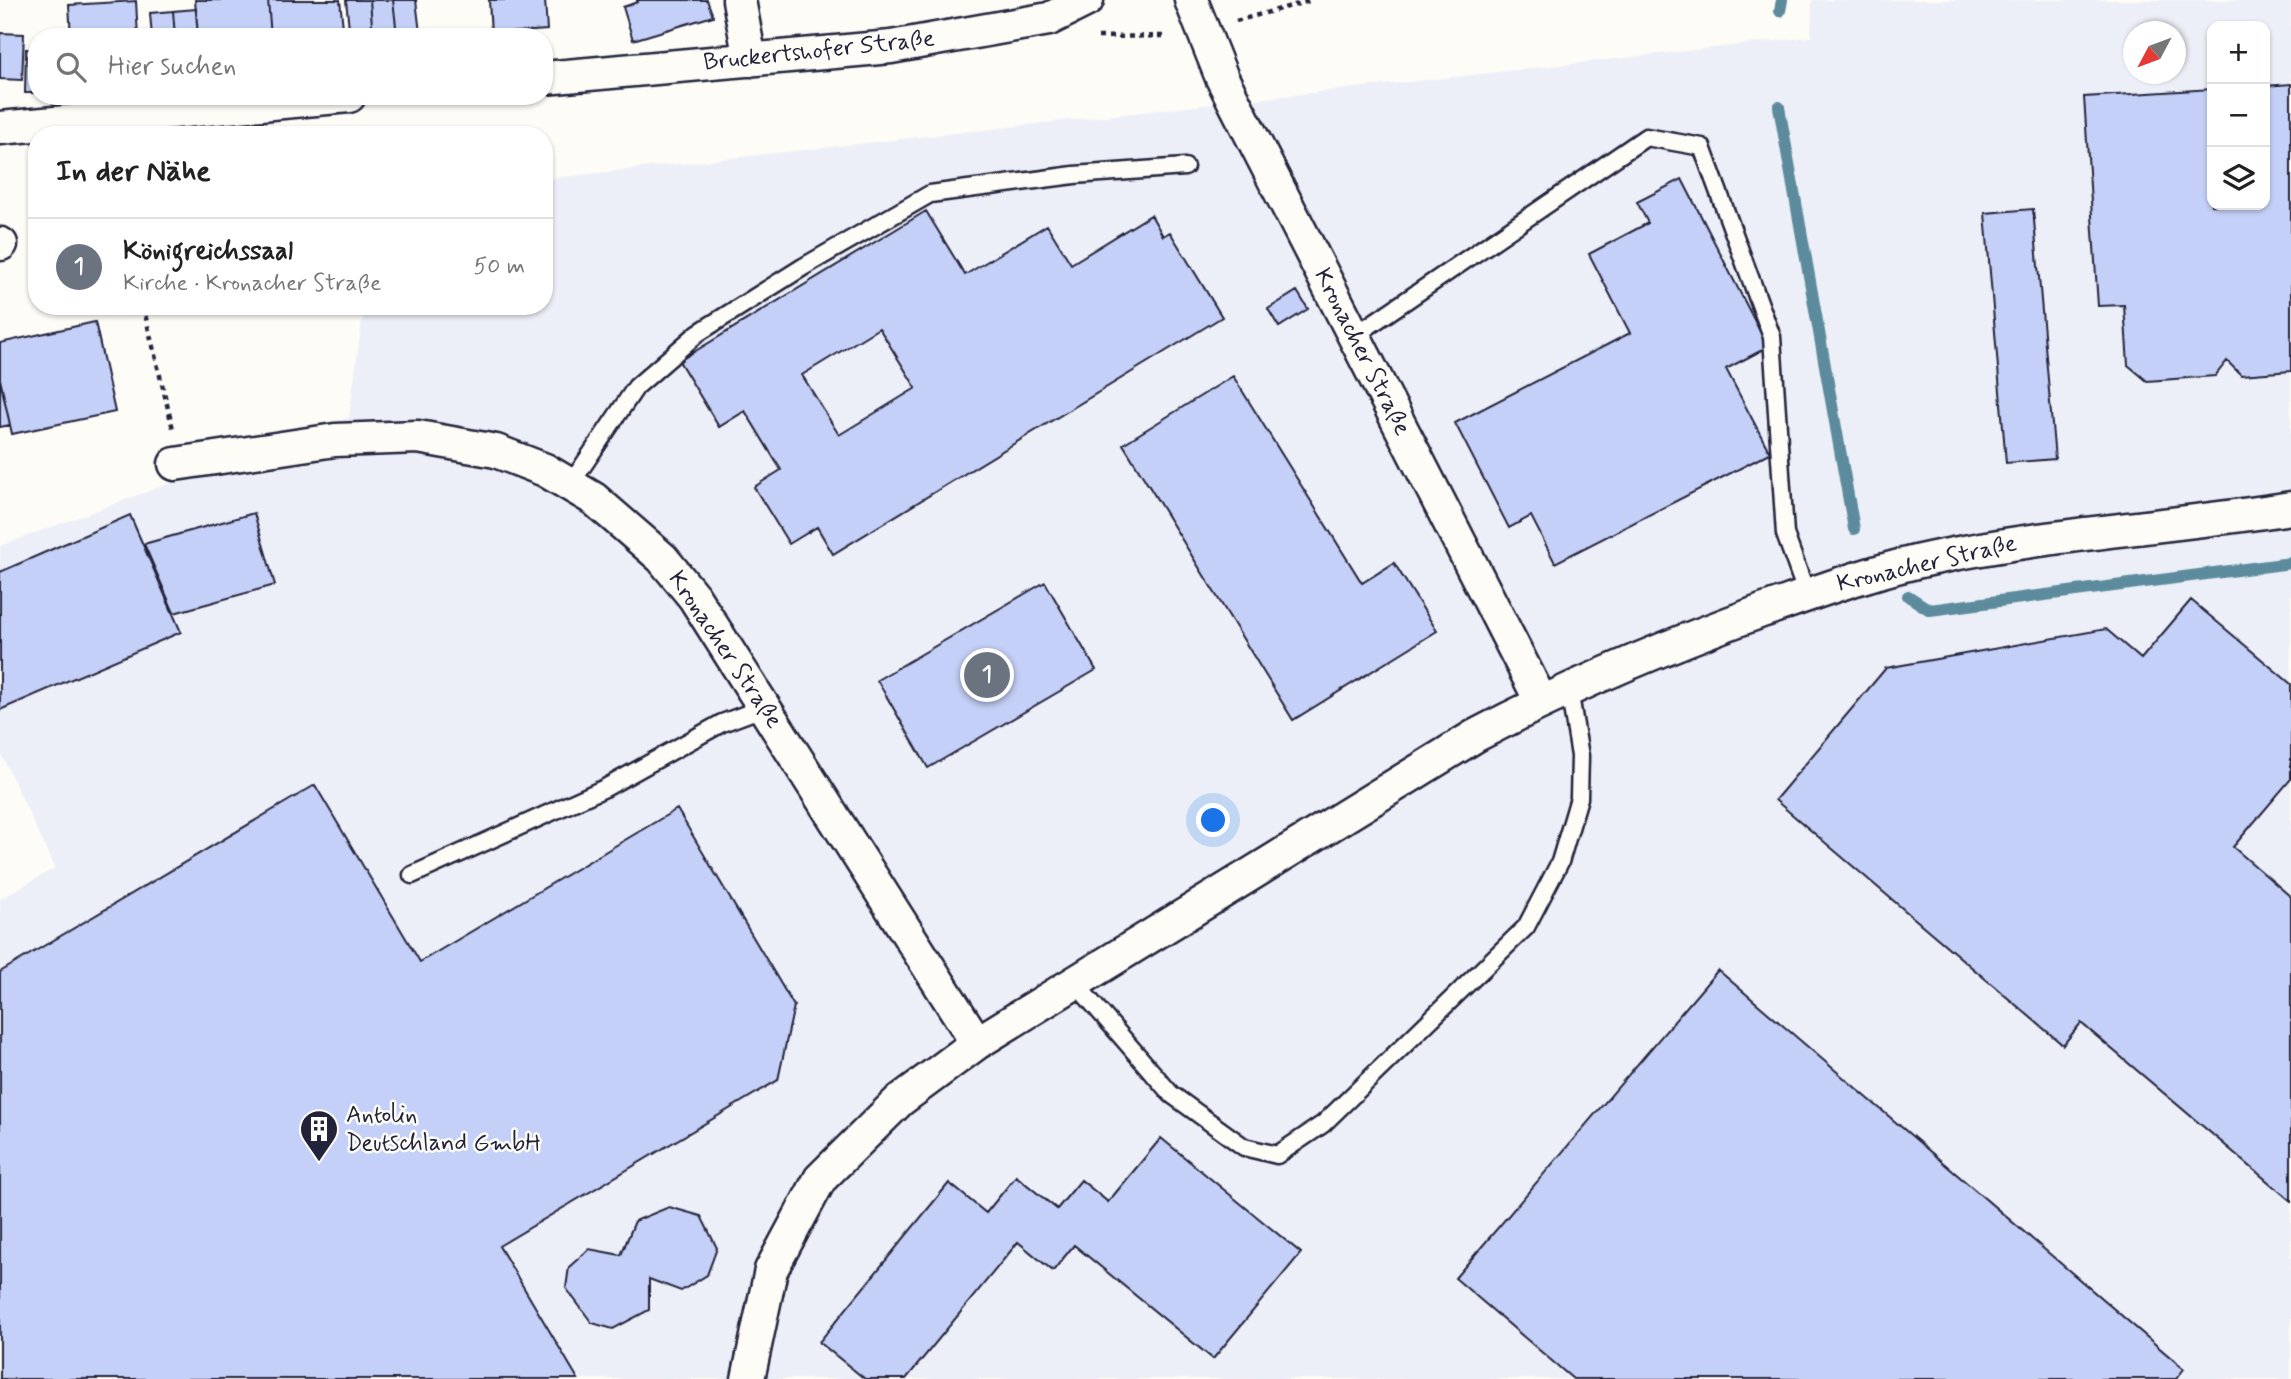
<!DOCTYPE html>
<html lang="de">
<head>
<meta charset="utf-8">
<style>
	body { margin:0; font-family:Mynerve,sans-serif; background:#f6f6f6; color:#222 }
	.controls { position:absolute; right:21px; top:21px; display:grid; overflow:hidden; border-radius:14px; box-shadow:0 2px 5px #0004 }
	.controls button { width:63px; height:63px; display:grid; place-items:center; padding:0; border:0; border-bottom:2px solid #e0e0e0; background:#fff; color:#222; font:35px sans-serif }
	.compass { position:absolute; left:2123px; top:21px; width:63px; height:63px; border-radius:50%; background:#fff; box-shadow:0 2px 5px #0004; rotate:229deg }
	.you { position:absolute; left:1214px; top:821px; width:24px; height:24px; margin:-18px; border:5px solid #fff; border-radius:50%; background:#1a73e8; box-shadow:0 0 0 10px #1a73e833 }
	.badge { display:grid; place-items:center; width:46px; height:46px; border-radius:50%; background:#b45309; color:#fff; font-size:23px; font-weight:700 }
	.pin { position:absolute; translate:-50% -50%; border:4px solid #fff; box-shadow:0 2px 7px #0006 }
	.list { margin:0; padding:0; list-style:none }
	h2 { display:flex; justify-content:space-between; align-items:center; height:91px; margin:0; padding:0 28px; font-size:30px }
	h2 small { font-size:23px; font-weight:400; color:#767676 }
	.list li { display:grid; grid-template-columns:46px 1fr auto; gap:21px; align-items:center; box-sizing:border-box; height:98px; padding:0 28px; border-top:2px solid #e0e0e0 }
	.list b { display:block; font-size:26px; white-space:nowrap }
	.list p { margin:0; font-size:23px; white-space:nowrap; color:#767676 }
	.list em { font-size:23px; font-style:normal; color:#767676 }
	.icon { flex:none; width:38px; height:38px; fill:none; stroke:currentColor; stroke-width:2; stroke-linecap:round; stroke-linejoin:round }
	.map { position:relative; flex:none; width:2291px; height:1379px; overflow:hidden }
	.search { position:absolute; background:#fff; box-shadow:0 2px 5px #0004; left:28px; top:28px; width:525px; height:77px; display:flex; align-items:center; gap:18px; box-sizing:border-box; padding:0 24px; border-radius:28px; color:#767676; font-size:26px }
	.panel { position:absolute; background:#fff; box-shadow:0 2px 5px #0004; left:28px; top:126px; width:525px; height:189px; border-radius:28px }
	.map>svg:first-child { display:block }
	.built { fill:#eceff7; fill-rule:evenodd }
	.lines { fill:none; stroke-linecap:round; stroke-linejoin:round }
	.stream { stroke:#5c8b9d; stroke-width:12 }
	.building { fill:#c4d0f7; stroke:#22223b; stroke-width:2; fill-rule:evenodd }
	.lane-casing { stroke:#22223b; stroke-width:21 }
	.street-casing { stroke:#22223b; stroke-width:37 }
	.path { stroke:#22223b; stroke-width:4.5; stroke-dasharray:5 5; stroke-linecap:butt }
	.lane { stroke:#fdfcf7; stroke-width:16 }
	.street { stroke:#fdfcf7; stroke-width:32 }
	.labels { text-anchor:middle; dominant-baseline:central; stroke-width:5; stroke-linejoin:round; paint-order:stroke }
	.street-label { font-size:24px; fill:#22223b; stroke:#fdfcf7 }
	.poi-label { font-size:24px; fill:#22223b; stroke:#fdfcf7; text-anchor:start }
</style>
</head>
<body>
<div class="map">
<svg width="2291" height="1379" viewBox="0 0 2291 1379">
	<rect width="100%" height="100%" fill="#fdfcf7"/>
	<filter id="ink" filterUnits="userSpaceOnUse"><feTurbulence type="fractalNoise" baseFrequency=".0143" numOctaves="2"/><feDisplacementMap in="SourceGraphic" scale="14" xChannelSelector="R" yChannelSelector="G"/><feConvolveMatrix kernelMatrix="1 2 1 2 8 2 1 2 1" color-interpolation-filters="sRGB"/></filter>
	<g filter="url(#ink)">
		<path class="built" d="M1812 0H2291V1379H0V899L55 868 0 752V546L349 417 364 306H544V179L1811 37ZM2212 26H2265V205H2212ZM2134 32H2176V74H2134Z"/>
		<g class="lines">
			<path class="stream" d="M1780 11 1782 0
				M1779 107 1854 529
				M1908 596 1930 610 2291 563"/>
		</g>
		<path class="building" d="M195 0H268L271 37H198Z
			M268 0H340L344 37H271Z
			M346 0H370L373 37H350Z
			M370 0H393L397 35 373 37Z
			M393 0H416L420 33 397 35Z
			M489 0H545L547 30 491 34Z
			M637 0H707L713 16 633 40 623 7 638 2Z
			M136 1 138 37H71L69 5Z
			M196 9 198 37H175L173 11Z
			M173 11 175 37H152L150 13Z
			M0 33 24 34 22 80 0 79Z
			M26 49 37 50V93H25Z
			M2291 84V371L2241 375 2227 361 2215 376 2147 381 2128 365 2124 305 2098 306 2084 97 2212 89V205H2265V86Z
			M1682 179 1768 347 1726 369 1770 453 1555 563 1531 516 1509 528 1455 423 1630 333 1589 254 1648 223 1637 202Z
			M2033 209 2055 459 2006 463 1985 213Z
			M926 211 965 275 1047 225 1071 264 1151 215 1163 236 1170 232 1222 317 833 554 817 527 789 544 754 487 781 470 745 411 719 427 679 361ZM879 328 916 388 839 435 802 375Z
			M1297 291 1308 309 1279 327 1268 309Z
			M95 322 115 412 12 434 0 379V343Z
			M1233 376 1362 583 1394 563 1437 631 1293 720 1123 444Z
			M0 379 10 425 0 427Z
			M254 513 275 585 174 613 144 544Z
			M130 515 181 632 0 710V572Z
			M1045 582 1096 670 928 768 877 680Z
			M2191 600 2291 684V779L2233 847 2291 897V1201L2081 1023 2063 1045 1775 800 1886 668 2106 629 2141 659Z
			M315 785 420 962 677 809 794 1006 778 1080 499 1246 578 1379H0V972Z
			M1718 970 2184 1369 2176 1379H1573L1455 1278Z
			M1161 1138 1301 1253 1213 1359 1074 1245 1053 1271 1018 1242 906 1379H865L819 1342 949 1183 986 1213 1016 1176 1057 1209 1081 1180 1108 1202Z
			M669 1207 701 1216 717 1248 707 1275 681 1291 649 1279V1310L613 1329 592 1323 566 1288 569 1267 589 1249 621 1255 635 1221Z"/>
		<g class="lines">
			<defs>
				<path id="lane" d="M1354 336 1646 137 1702 147 1772 337 1785 534 1807 595
					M570 485 636 387 698 333 803 267 930 194 1074 175 1185 167
					M412 875 605 788 722 723 765 707
					M1075 983 1171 1094 1244 1147 1277 1155 1323 1124 1526 927 1560 862 1579 798 1580 756 1569 689"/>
				<path id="street" d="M739 0 750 60
					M1191 0 1222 78 1541 701
					M544 78 891 47 1049 19 1087 0
					M0 128 349 96
					M0 244H1
					M175 464 335 440 418 437 496 451 545 470 594 499 662 558 694 597 977 1043
					M748 1379 771 1270 820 1179 899 1101 977 1043 1475 736C1567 687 1664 647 1762 611 1819 591 1875 570 1934 558 2052 533 2172 527 2291 508"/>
			</defs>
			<use href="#lane" class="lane-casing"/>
			<use href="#street" class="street-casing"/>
			<path class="path" d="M1236 21 1313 0
				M1098 37 1166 36
				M143 306 173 429"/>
			<use href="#lane" class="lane"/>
			<use href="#street" class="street"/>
		</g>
	</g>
	<defs>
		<symbol id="building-pin" viewBox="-11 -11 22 30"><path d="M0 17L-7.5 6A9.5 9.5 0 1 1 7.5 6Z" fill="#22223b" stroke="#fdfcf7"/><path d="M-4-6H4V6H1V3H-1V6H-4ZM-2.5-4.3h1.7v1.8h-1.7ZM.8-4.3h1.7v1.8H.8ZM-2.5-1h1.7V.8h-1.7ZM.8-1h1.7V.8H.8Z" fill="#fff"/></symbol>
	</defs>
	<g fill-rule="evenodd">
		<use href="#building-pin" x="297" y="1107" width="44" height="60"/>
	</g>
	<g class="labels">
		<g class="street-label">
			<text transform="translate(819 51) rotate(-6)">Bruckertshofer Straße</text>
			<text transform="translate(1362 352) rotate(63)">Kronacher Straße</text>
			<text transform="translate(1927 564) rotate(-13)">Kronacher Straße</text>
			<text transform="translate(725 650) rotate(56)">Kronacher Straße</text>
		</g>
		<g class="poi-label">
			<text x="346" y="1115">Antolin<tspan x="346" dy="28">Deutschland GmbH</tspan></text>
		</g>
	</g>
</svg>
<div class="controls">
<button>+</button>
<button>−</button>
<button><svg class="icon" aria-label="layers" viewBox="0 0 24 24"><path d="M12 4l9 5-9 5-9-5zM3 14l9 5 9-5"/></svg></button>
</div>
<svg class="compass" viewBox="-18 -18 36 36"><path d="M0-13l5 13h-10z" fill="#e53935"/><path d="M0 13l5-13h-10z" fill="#767676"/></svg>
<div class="you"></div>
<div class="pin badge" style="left:987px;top:675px;background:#6b7280">1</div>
<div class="search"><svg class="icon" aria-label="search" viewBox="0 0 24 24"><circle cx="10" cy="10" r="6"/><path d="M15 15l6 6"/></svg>Hier suchen</div>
<section class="panel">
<h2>In der Nähe<small></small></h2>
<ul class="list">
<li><span class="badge" style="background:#6b7280">1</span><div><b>Königreichssaal</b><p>Kirche · Kronacher Straße</p></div><em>50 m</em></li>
</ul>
</section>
</div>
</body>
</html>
